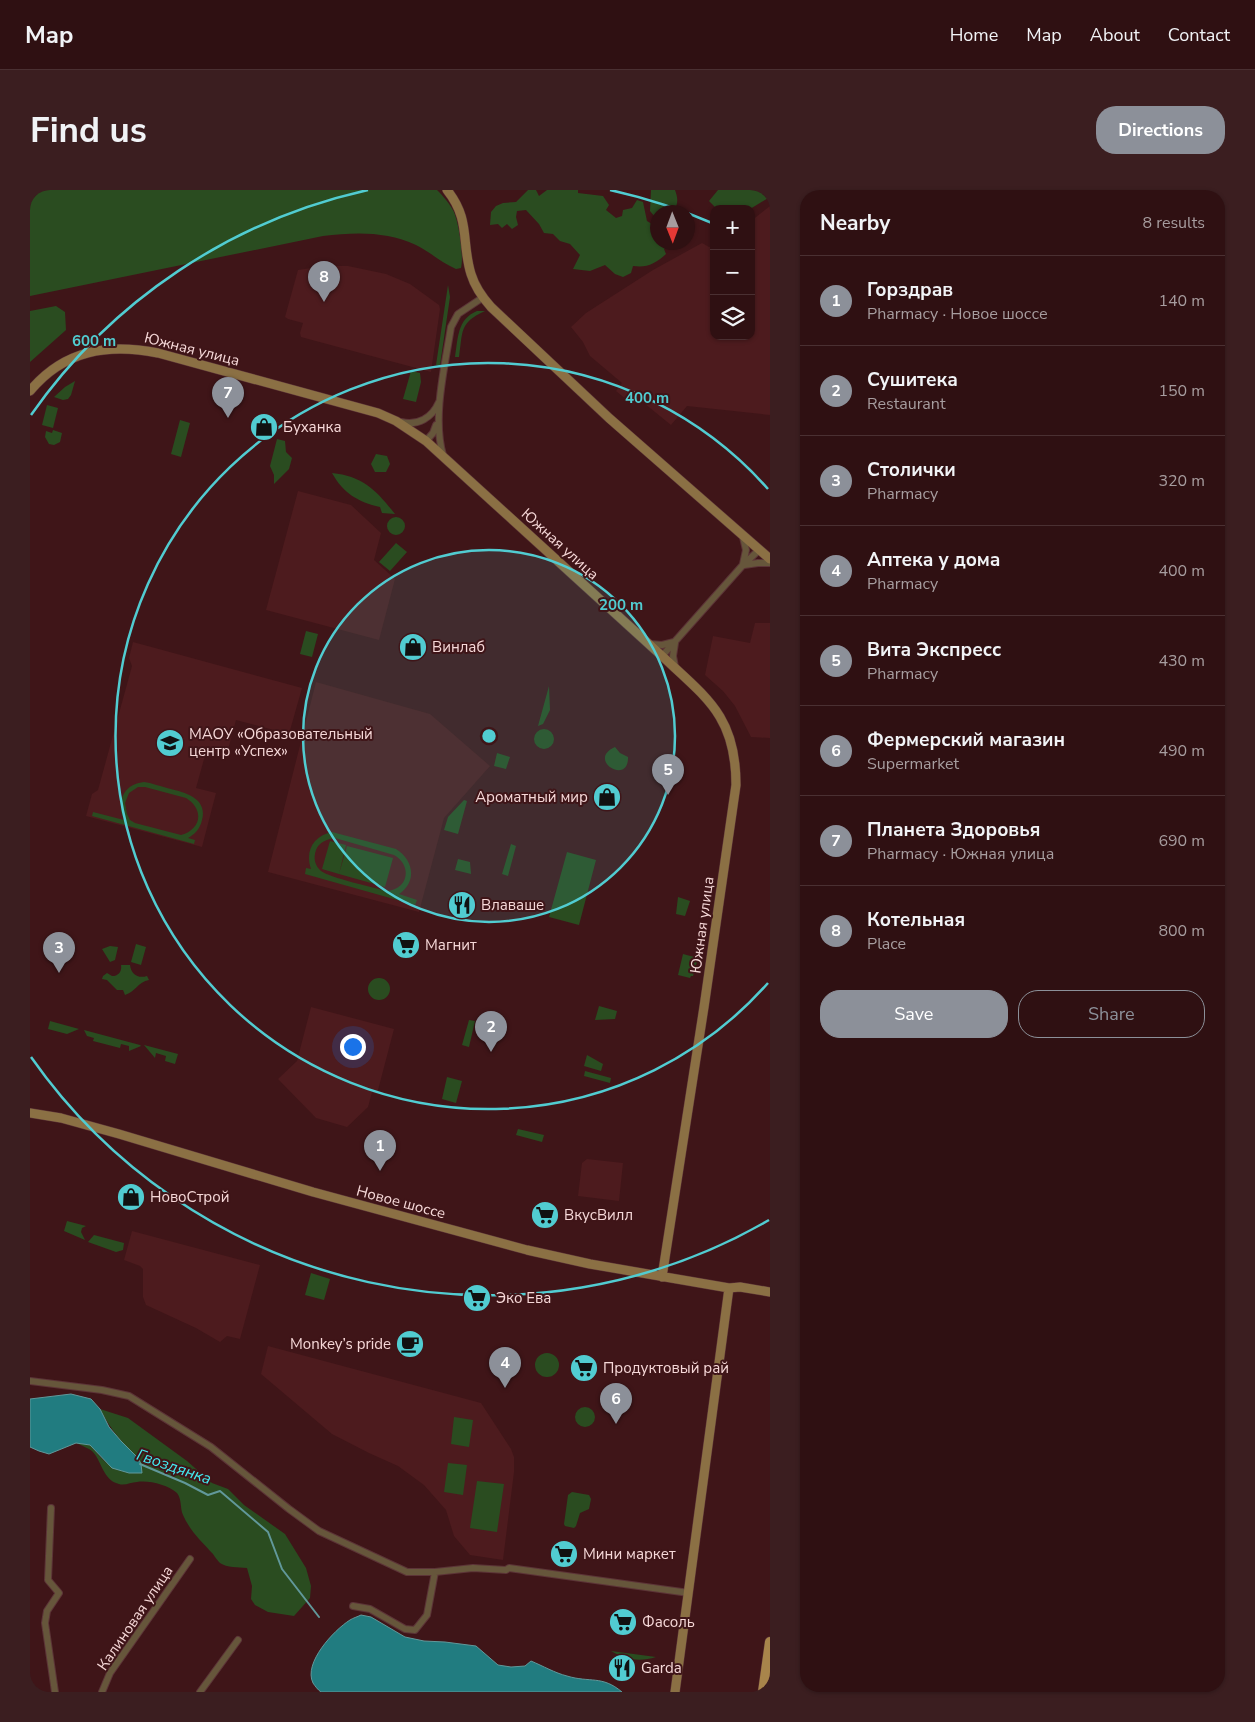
<!DOCTYPE html>
<html lang="en">
<head>
<meta charset="utf-8">
<style>
	body { margin:0; font-family:"Nunito Sans",sans-serif; background:#3b1e20; color:#f1f3f6 }
	.controls { position:absolute; right:15px; top:15px; display:grid; overflow:hidden; border-radius:10px; box-shadow:0 1px 4px #0004 }
	.controls button { width:45px; height:45px; display:grid; place-items:center; padding:0; border:0; border-bottom:1px solid #4a3032; background:#2f1012; color:#f1f3f6; font:25px sans-serif }
	.compass { position:absolute; left:620px; top:15px; width:45px; height:45px; border-radius:50%; background:#2f1012; box-shadow:0 1px 4px #0004; rotate:179deg }
	.you { position:absolute; left:322px; top:856px; width:18px; height:18px; margin:-12px; border:4px solid #fff; border-radius:50%; background:#1a73e8; box-shadow:0 0 0 8px #1a73e833 }
	.badge { display:grid; place-items:center; width:32px; height:32px; border-radius:50%; background:#8c9099; color:#fff; font-size:16px; font-weight:700 }
	.pin { position:absolute; translate:-50% -41px; filter:drop-shadow(0 1px 2px #0008) }
	.pin::after { content:''; position:absolute; top:26px; width:18px; height:15px; background:inherit; clip-path:polygon(0 0,100% 0,50% 100%) }
	.list { margin:0; padding:0; list-style:none }
	h2 { display:flex; justify-content:space-between; align-items:center; height:65px; margin:0; padding:0 20px; font-size:21px }
	h2 small { font-size:16px; font-weight:400; color:#a79d9f }
	.list li { display:grid; grid-template-columns:32px 1fr auto; gap:15px; align-items:center; box-sizing:border-box; height:90px; padding:0 20px; border-top:1px solid #4a3032 }
	.list b { display:block; font-size:19px; white-space:nowrap }
	.list p { margin:0; font-size:16px; white-space:nowrap; color:#a79d9f }
	.list em { font-size:16px; font-style:normal; color:#a79d9f }
	.actions { display:flex; gap:10px; padding:15px 20px }
	.actions a { flex:1; padding:11px 0; border:1px solid #8c9099; border-radius:20px; text-align:center; font-size:18px; color:#8c9099 }
	.actions .main { background:#8c9099; color:#fff }
	.icon { flex:none; width:28px; height:28px; fill:none; stroke:currentColor; stroke-width:2; stroke-linecap:round; stroke-linejoin:round }
	.map { position:relative; flex:none; width:740px; height:1502px; overflow:hidden; border-radius:20px }
	header { display:flex; align-items:center; gap:30px; box-sizing:border-box; height:70px; padding:0 25px; background:#2f1012; border-bottom:1px solid #4a3032 }
	header strong { font-size:24px }
	nav { display:flex; gap:28px; margin-inline-start:auto; font-size:18px }
	.intro { display:flex; align-items:center; justify-content:space-between; box-sizing:border-box; height:120px; padding:0 30px }
	h1 { margin:0; font-size:35px }
	.button { padding:12px 22px; border-radius:20px; background:#8c9099; color:#fff; font-size:18px; font-weight:700 }
	main { display:flex; gap:30px; padding:0 30px }
	aside { flex:1; background:#2f1012; border-radius:20px; box-shadow:0 1px 4px #0004 }
	.map>svg:first-child { display:block }
	.built { fill:#4d1b1e }
	.green { fill:#2a4c20; fill-rule:evenodd }
	.water { fill:#217c80; stroke:#61989a }
	.lines { fill:none; stroke-linecap:round; stroke-linejoin:round }
	.stream { stroke:#61989a; stroke-width:2 }
	.street-casing { stroke:#5c3437; stroke-width:8 }
	.secondary-casing { stroke:#5c3437; stroke-width:10 }
	.primary-casing { stroke:#5c3437; stroke-width:11 }
	.street { stroke:#66563b; stroke-width:6 }
	.secondary { stroke:#8b7044; stroke-width:9 }
	.primary { stroke:#a8854b; stroke-width:10 }
	.ring { fill:none; stroke:#51ccd1; stroke-width:2.5 }
	.labels { text-anchor:middle; dominant-baseline:central; stroke-width:4; stroke-linejoin:round; paint-order:stroke }
	.street-label { font-size:15px; fill:#f6d8d8; stroke:#3f1518 }
	.poi-label { font-size:15px; fill:#f6d8d8; stroke:#3f1518; text-anchor:start }
	.water-label { font-size:16px; font-style:italic; fill:#43ebf1; stroke:#3f1518 }
	.centre { fill:#51ccd1; stroke:#3f1518; stroke-width:2.5 }
	.ring-label { font-size:15px; text-anchor:middle; font-weight:bold; fill:#51ccd1; stroke:#3f1518; stroke-width:4; stroke-linejoin:round; paint-order:stroke }
</style>
</head>
<body>
<header>
<strong>Map</strong>
<nav><a>Home</a><a>Map</a><a>About</a><a>Contact</a></nav>
</header>
<div class="intro"><h1>Find us</h1><a class="button">Directions</a></div>
<main>
<div class="map">
<svg width="740" height="1502" viewBox="0 0 740 1502">
	<rect width="100%" height="100%" fill="#3f1518"/>
	<path class="built" d="M740 16V225L657 216 641 235 609 209 603 215 586 201 592 193 560 166 553 152 541 137 556 123 623 80 672 53 679 57 684 55V146H721V31Z
		M294 76H318L356 84 380 94 409 115 410 119 401 182 271 147 270 143 273 133 258 129 255 127 268 80Z
		M268 301 321 315 351 343 344 370 365 389 349 450 236 420Z
		M725 433H740V548L721 547 705 516 693 501 675 485 683 446 720 453Z
		M103 452 272 498 259 544 206 530 196 567 176 562 166 598 186 603 172 657 56 626 62 604 68 600 102 476 99 468Z
		M286 492 400 524 460 576 414 628 389 722 238 682Z
		M281 817 364 839 347 904 342 902 338 917 317 937 286 928 248 889 267 871Z
		M557 969 593 973 589 1011 548 1006 552 973Z
		M102 1041 230 1075 210 1149 197 1146 190 1152 166 1138 116 1115 113 1107V1079L110 1076 94 1070Z
		M238 1156 451 1213 481 1259 484 1267V1282L473 1370 440 1365 424 1346 416 1320 394 1295 368 1276 339 1263 302 1244 231 1184Z"/>
	<path class="green" d="M0 0H407C413 6 420 14 424 22 429 34 434 66 431 78L426 79C412 73 400 62 386 55 356 41 325 42 293 46L0 106Z
		M498 0H506L509 6 517 0H548V3L573 6 579 15 576 20 586 28 592 26 593 20 602 18 607 10 613 12 617 31 627 37 628 52 642 53 634 59 636 64C625 74 617 78 603 76L601 83 593 87 585 84 575 75 560 81 543 79 550 65 540 54 530 51 523 44 514 43 509 34 496 20 487 21 486 27 488 35 482 39 477 34 472 38 468 34 460 35 461 22 466 16 473 13 486 12Z
		M621 0H645C648 8 649 16 642 22H628L627 27H625L620 21Z
		M688 0H740V7L720 19H687L679 11Z
		M418 95 420 107 410 175H406Z
		M26 116 35 122 36 140 0 172V121Z
		M447 121H455C429 133 433 141 429 167H425C428 149 427 129 447 121Z
		M381 181 390 183 391 192 386 212 373 209Z
		M45 191 41 205 38 209 33 210 24 207 35 197Z
		M17 215 28 218 23 238 12 235Z
		M150 230 160 233 151 267 141 264Z
		M23 240 32 243 30 252 24 255 19 254 15 247 16 241 22 243Z
		M247 249 255 251 256 262 262 268 259 279 244 294V285L240 276Z
		M346 264 357 266 360 274 356 282H345L341 274Z
		M302 283C333 286 347 301 365 324L352 323 350 317C328 312 313 303 302 283Z
		M357 336a9 9 0 1 1 18 0a9 9 0 1 1-18 0Z
		M366 353 377 362 360 381 349 372Z
		M276 441 288 444 282 467 270 464Z
		M519 496 520 520 513 534 508 536Z
		M504 549a10 10 0 1 1 20 0a10 10 0 1 1-20 0Z
		M585 557 590 563 598 567C599 596 556 570 585 557Z
		M467 563 480 567 476 579 464 576Z
		M114 592C122 593 129 596 137 598 153 602 178 607 172 630 170 639 165 644 158 648L165 650 164 654 62 626 63 622 94 630C86 613 93 594 114 592ZM108 597H115L156 608C174 619 172 639 151 645L105 633 100 630 97 624 95 613 99 603Z
		M434 610 437 611 428 644 414 640 418 627Z
		M302 642 366 659C384 670 387 692 369 704L387 710 385 715 275 684 276 678 281 679C275 661 283 646 302 642ZM305 648 364 665C383 676 378 700 356 701 343 697 300 688 291 681 285 676 283 668 286 660 289 652 297 649 305 648Z
		M300 651 316 655 309 684 292 679Z
		M481 654 486 656 478 686 472 684Z
		M317 656 363 668 355 697 309 684Z
		M537 662 566 670 549 735 519 727Z
		M428 669 440 672 441 684 425 680Z
		M648 707 660 711 655 726 646 724Z
		M106 754 116 757 111 775 101 772Z
		M80 756 88 757 85 770 80 772 72 759Z
		M653 764 668 768 663 786H661L660 788 648 785Z
		M91 775H100C101 784 108 789 117 786L119 790C108 792 105 802 95 805L93 800H87L77 790 72 789 73 786 77 783 82 786C89 786 92 781 91 775Z
		M338 799a11 11 0 1 1 22 0a11 11 0 1 1-22 0Z
		M569 816 587 821 585 829 565 830Z
		M439 830 445 831 439 857 432 855Z
		M20 831 49 839 37 844 18 839Z
		M54 840 110 855 111 856 99 861V856L91 854 90 858 63 851 64 848 57 846Z
		M114 855 148 864 145 874 135 871 136 866 126 863 125 868Z
		M557 865 573 874 571 881 554 876Z
		M555 881 581 888 580 893 554 886Z
		M417 887 432 891 426 913 412 909Z
		M488 939 514 945 512 952 486 945Z
		M37 1031 56 1036 52 1038 51 1042 55 1050 34 1041Z
		M64 1045 94 1053 93 1060 86 1062 58 1052Z
		M281 1083 300 1089 294 1110 275 1105Z
		M505 1175a12 12 0 1 1 24 0a12 12 0 1 1-24 0Z
		M545 1227a10 10 0 1 1 20 0a10 10 0 1 1-20 0Z
		M70 1219 98 1228 157 1271 182 1293 198 1299 214 1315 255 1344 276 1378 281 1396 280 1408 264 1426 238 1422 225 1415 221 1409 222 1396 217 1378C208 1377 197 1378 190 1373 188 1371 185 1367 183 1364 172 1352 160 1341 153 1325 150 1319 152 1309 147 1303 138 1295 119 1290 107 1292 101 1292 95 1296 89 1294 73 1290 72 1272 63 1262 59 1258 52 1256 46 1253L60 1255C74 1271 78 1278 99 1283L108 1268C91 1252 81 1240 70 1219Z
		M424 1227 443 1230 439 1257 421 1254Z
		M418 1273 437 1275 433 1305 414 1302Z
		M447 1291 474 1294 467 1342 440 1338Z
		M542 1302 559 1305 561 1309 559 1319 550 1323 546 1336 544 1338 535 1336 534 1334 538 1305Z
		M581 1461 626 1467C610 1472 596 1470 581 1461Z"/>
	<path class="water" d="M41 1204 61 1209 70 1219 79 1237 91 1251 108 1268 111 1274 112 1283H99L82 1278 60 1255 46 1253 19 1264 9 1261 0 1257V1209Z
		M331 1425 341 1427 375 1447 394 1451 415 1452 446 1456 468 1475 481 1477 495 1476 501 1471C513 1476 525 1483 537 1486 560 1493 572 1485 592 1502H291C288 1500 285 1496 283 1493 273 1473 304 1440 320 1430 323 1428 327 1427 331 1425Z"/>
	<g class="lines">
		<path class="stream" d="M110 1274 155 1293 178 1305 190 1301 238 1342 252 1379 289 1427"/>
		<defs>
			<path id="street" d="M371 232C388 236 402 228 409 212
				M396 251 403 243 406 235
				M413 265C402 227 415 176 421 137L428 124 452 108
				M713 374 716 360 713 347
				M714 375 728 373H740
				M645 453 643 466 645 477
				M620 454 632 455 644 452
				M632 466 712 376 729 360
				M0 1191 72 1200 99 1206 181 1257 259 1319 289 1341 377 1382H405L443 1378 476 1380 479 1378 659 1403
				M21 1318 18 1390 29 1403 17 1421 15 1433 25 1502
				M323 1416 340 1419 375 1439 385 1440 397 1425 405 1382
				M72 1502 80 1483 160 1369
				M170 1502 208 1450"/>
			<path id="secondary" d="M417 0C441 30 431 52 441 84 445 97 452 107 461 117L579 228 740 369
				M0 201C34 160 78 153 128 163L348 223 366 231 396 251 632 466C678 509 706 527 706 595L674 817 632 1087
				M0 923 31 928 89 944 283 1002 497 1060 560 1074 699 1098 710 1097 740 1102
				M645 1502 699 1098"/>
			<path id="primary" d="M733 1502 740 1452"/>
		</defs>
		<use href="#street" class="street-casing"/>
		<use href="#secondary" class="secondary-casing"/>
		<use href="#primary" class="primary-casing"/>
		<use href="#street" class="street"/>
		<use href="#secondary" class="secondary"/>
		<use href="#primary" class="primary"/>
	</g>
	<circle cx="459" cy="546" r="186" fill="#51ccd1" fill-opacity=".12"/>
	<g class="ring">
		<circle cx="459" cy="546" r="186"/>
		<path d="M738 793A373 373 0 1 1 738 299"/>
		<path d="M739 1030A559 559 0 0 1 1 867M1 225A559 559 0 0 1 338 0M580 0A559 559 0 0 1 682 33"/>
	</g>
	<defs>
		<symbol id="shop-disc" viewBox="-11 -11 22 22"><circle r="9.5" fill="#51ccd1" stroke="#3f1518"/><path d="M-5-2.5h2.3a2.7 3.5 0 0 1 5.4 0H5L5.5 6h-11ZM-1.5-2.5h3a1.5 2.3 0 0 0-3 0Z" fill="#111"/></symbol>
		<symbol id="school-disc" viewBox="-11 -11 22 22"><circle r="9.5" fill="#51ccd1" stroke="#3f1518"/><path d="M0-5L7-2L0 1L-7-2ZM-4 1L0 2.5L4 1V4Q0 6-4 4Z" fill="#111"/></symbol>
		<symbol id="restaurant-disc" viewBox="-11 -11 22 22"><circle r="9.5" fill="#51ccd1" stroke="#3f1518"/><path d="M-5-6h1v4h1v-4h1v4h1v-4h1v5L-1.5 .5V6h-2V.5L-5-1ZM5-6V6H3V1.5H1.5Q1.5-4 5-6Z" fill="#111"/></symbol>
		<symbol id="supermarket-disc" viewBox="-11 -11 22 22"><circle r="9.5" fill="#51ccd1" stroke="#3f1518"/><path d="M-6-5.5h2.5l.6 2H6L4.5 2H-2.5L-4.4-4H-6ZM-1.5 3.2a1.3 1.3 0 1 0 .1 0ZM3 3.2a1.3 1.3 0 1 0 .1 0Z" fill="#111"/></symbol>
		<symbol id="cafe-disc" viewBox="-11 -11 22 22"><circle r="9.5" fill="#51ccd1" stroke="#3f1518"/><path d="M-5.5-4.5H6V0H3Q3 3.5 0 3.5H-2.5Q-5.5 3.5-5.5 0ZM3-3.2v2h1.7v-2ZM-6 4.5H4V6H-6Z" fill="#111"/></symbol>
	</defs>
	<g fill-rule="evenodd">
		<use href="#shop-disc" x="218" y="221" width="32" height="32"/>
		<use href="#shop-disc" x="367" y="441" width="32" height="32"/>
		<use href="#school-disc" x="124" y="537" width="32" height="32"/>
		<use href="#shop-disc" x="561" y="591" width="32" height="32"/>
		<use href="#restaurant-disc" x="416" y="699" width="32" height="32"/>
		<use href="#supermarket-disc" x="360" y="739" width="32" height="32"/>
		<use href="#shop-disc" x="85" y="991" width="32" height="32"/>
		<use href="#supermarket-disc" x="499" y="1009" width="32" height="32"/>
		<use href="#supermarket-disc" x="431" y="1092" width="32" height="32"/>
		<use href="#cafe-disc" x="364" y="1138" width="32" height="32"/>
		<use href="#supermarket-disc" x="538" y="1162" width="32" height="32"/>
		<use href="#supermarket-disc" x="518" y="1348" width="32" height="32"/>
		<use href="#supermarket-disc" x="577" y="1416" width="32" height="32"/>
		<use href="#restaurant-disc" x="576" y="1462" width="32" height="32"/>
	</g>
	<g class="labels">
		<g class="street-label">
			<text transform="translate(162 159) rotate(14)">Южная улица</text>
			<text transform="translate(530 354) rotate(42)">Южная улица</text>
			<text transform="translate(672 735) rotate(-82)">Южная улица</text>
			<text transform="translate(371 1012) rotate(15)">Новое шоссе</text>
			<text transform="translate(105 1428) rotate(-56)">Калиновая улица</text>
		</g>
		<g class="poi-label">
			<text x="253" y="237">Буханка</text>
			<text x="402" y="457">Винлаб</text>
			<text x="159" y="544">МАОУ «Образовательный<tspan x="159" dy="17">центр «Успех»</tspan></text>
			<text x="558" y="607" text-anchor="end">Ароматный мир</text>
			<text x="451" y="715">Влаваше</text>
			<text x="395" y="755">Магнит</text>
			<text x="120" y="1007">НовоСтрой</text>
			<text x="534" y="1025">ВкусВилл</text>
			<text x="466" y="1108">Эко Ева</text>
			<text x="361" y="1154" text-anchor="end">Monkey’s pride</text>
			<text x="573" y="1178">Продуктовый рай</text>
			<text x="553" y="1364">Мини маркет</text>
			<text x="612" y="1432">Фасоль</text>
			<text x="611" y="1478">Garda</text>
		</g>
		<g class="water-label">
			<text transform="translate(144 1277) rotate(19)">Гвоздянка</text>
		</g>
	</g>
	<circle cx="459" cy="546" r="8" class="centre"/>
	<g class="ring-label">
		<text x="64" y="156">600 m</text>
		<text x="617" y="213">400 m</text>
		<text x="591" y="420">200 m</text>
	</g>
</svg>
<div class="controls">
<button>+</button>
<button>−</button>
<button><svg class="icon" aria-label="layers" viewBox="0 0 24 24"><path d="M12 4l9 5-9 5-9-5zM3 14l9 5 9-5"/></svg></button>
</div>
<svg class="compass" viewBox="-18 -18 36 36"><path d="M0-13l5 13h-10z" fill="#e53935"/><path d="M0 13l5-13h-10z" fill="#a79d9f"/></svg>
<div class="you"></div>
<div class="pin badge" style="left:350px;top:981px">1</div>
<div class="pin badge" style="left:461px;top:862px">2</div>
<div class="pin badge" style="left:29px;top:783px">3</div>
<div class="pin badge" style="left:475px;top:1198px">4</div>
<div class="pin badge" style="left:638px;top:605px">5</div>
<div class="pin badge" style="left:586px;top:1234px">6</div>
<div class="pin badge" style="left:198px;top:228px">7</div>
<div class="pin badge" style="left:294px;top:112px">8</div>
</div>
<aside>
<h2>Nearby<small>8 results</small></h2>
<ul class="list">
<li><span class="badge">1</span><div><b>Горздрав</b><p>Pharmacy · Новое шоссе</p></div><em>140 m</em></li>
<li><span class="badge">2</span><div><b>Сушитека</b><p>Restaurant</p></div><em>150 m</em></li>
<li><span class="badge">3</span><div><b>Столички</b><p>Pharmacy</p></div><em>320 m</em></li>
<li><span class="badge">4</span><div><b>Аптека у дома</b><p>Pharmacy</p></div><em>400 m</em></li>
<li><span class="badge">5</span><div><b>Вита Экспресс</b><p>Pharmacy</p></div><em>430 m</em></li>
<li><span class="badge">6</span><div><b>Фермерский магазин</b><p>Supermarket</p></div><em>490 m</em></li>
<li><span class="badge">7</span><div><b>Планета Здоровья</b><p>Pharmacy · Южная улица</p></div><em>690 m</em></li>
<li><span class="badge">8</span><div><b>Котельная</b><p>Place</p></div><em>800 m</em></li>
</ul>
<div class="actions"><a class="main">Save</a><a>Share</a></div>
</aside>
</main>
</body>
</html>
